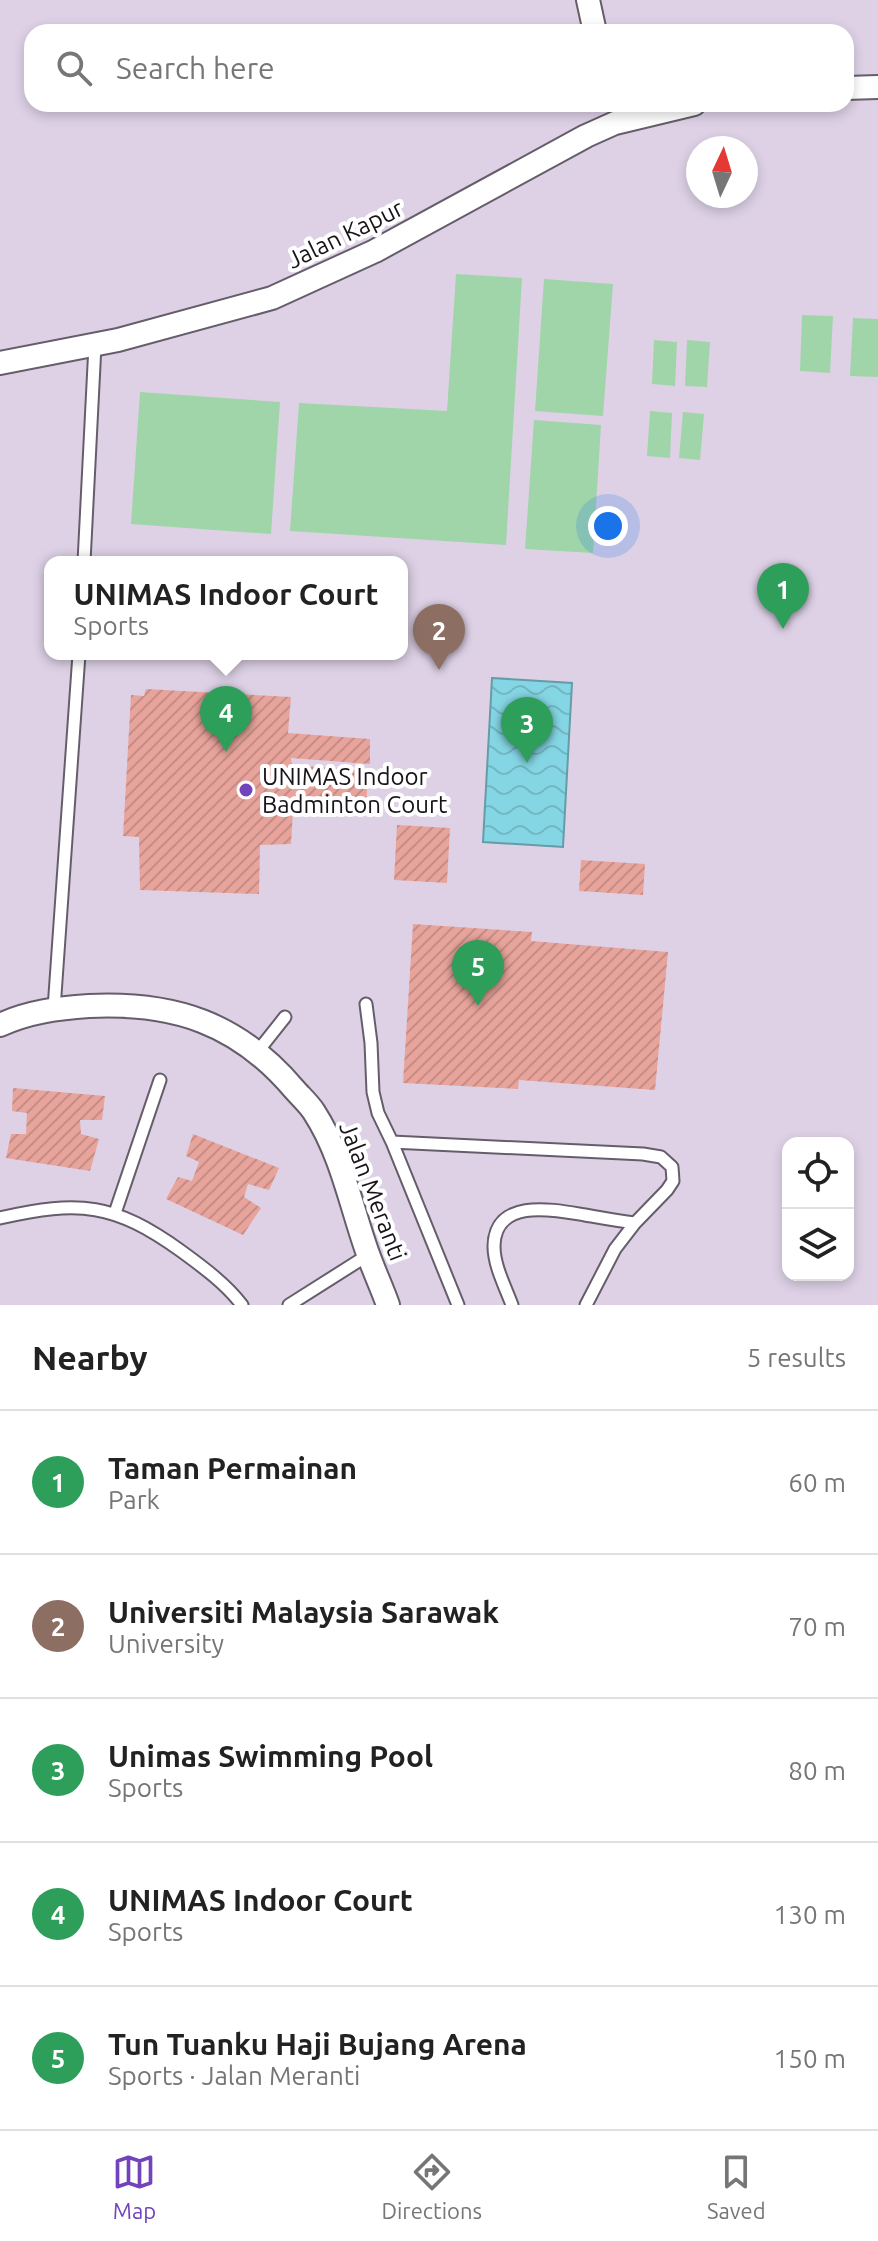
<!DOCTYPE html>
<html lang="en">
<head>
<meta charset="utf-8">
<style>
	body { margin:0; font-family:Ubuntu,sans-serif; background:#f6f6f6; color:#222 }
	.controls { position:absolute; right:24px; bottom:24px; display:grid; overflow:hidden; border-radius:16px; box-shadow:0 4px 12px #0003 }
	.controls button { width:72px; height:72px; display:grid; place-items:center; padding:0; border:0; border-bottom:2px solid #e0e0e0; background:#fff; color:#222; font:40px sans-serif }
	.compass { position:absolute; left:686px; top:136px; width:72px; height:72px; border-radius:50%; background:#fff; box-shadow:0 4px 12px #0003; rotate:4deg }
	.you { position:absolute; left:608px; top:526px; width:28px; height:28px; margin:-20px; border:6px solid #fff; border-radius:50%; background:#1a73e8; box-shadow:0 0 0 12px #1a73e833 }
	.badge { display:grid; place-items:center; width:52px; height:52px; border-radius:50%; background:#7244bb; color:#fff; font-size:26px; font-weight:700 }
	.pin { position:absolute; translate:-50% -66px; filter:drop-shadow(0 2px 4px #0008) }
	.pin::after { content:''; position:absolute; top:42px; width:28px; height:24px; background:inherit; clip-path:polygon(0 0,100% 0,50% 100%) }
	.popup { position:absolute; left:44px; top:556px; width:364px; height:104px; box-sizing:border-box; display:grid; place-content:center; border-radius:16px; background:#fff; filter:drop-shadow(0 2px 6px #0005); font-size:26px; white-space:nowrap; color:#767676 }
	.popup b { font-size:30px; color:#222 }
	.popup::after { content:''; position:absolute; left:50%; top:100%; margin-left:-16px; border:16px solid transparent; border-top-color:#fff }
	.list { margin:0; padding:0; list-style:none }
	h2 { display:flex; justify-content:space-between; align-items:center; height:104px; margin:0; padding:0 32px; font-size:34px }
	h2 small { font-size:26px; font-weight:400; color:#767676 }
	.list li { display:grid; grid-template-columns:52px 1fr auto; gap:24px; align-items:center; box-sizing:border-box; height:144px; padding:0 32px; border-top:2px solid #e0e0e0 }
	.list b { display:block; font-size:30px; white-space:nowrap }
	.list p { margin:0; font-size:26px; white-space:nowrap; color:#767676 }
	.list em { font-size:26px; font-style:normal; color:#767676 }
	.icon { flex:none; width:44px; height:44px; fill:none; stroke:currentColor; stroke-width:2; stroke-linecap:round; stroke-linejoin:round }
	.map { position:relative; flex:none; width:878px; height:1305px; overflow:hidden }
	.search { position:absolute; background:#fff; box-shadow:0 4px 12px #0003; left:24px; right:24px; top:24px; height:88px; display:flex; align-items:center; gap:20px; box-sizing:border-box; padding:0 28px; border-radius:24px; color:#767676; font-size:30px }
	.sheet { height:824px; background:#fff }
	nav { display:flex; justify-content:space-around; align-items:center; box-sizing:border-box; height:112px; border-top:2px solid #e0e0e0; background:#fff; font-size:22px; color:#767676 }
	nav a { display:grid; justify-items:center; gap:4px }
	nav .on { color:#7244bb }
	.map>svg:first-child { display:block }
	.built { fill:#ded1e6; fill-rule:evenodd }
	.pitch { fill:#a0d5a9 }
	.water { fill:url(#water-waves); stroke:#649ca7; stroke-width:2 }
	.building { fill:url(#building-hatch) }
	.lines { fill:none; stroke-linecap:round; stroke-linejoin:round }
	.lane-casing { stroke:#655e6a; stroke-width:15 }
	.street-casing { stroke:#655e6a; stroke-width:26 }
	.lane { stroke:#fff; stroke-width:11 }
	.street { stroke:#fff; stroke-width:22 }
	.poi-dot { fill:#7244bb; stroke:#fff; stroke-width:3 }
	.labels { text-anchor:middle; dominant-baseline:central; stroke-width:8; stroke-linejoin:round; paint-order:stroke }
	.street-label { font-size:24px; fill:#171318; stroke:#fff }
	.poi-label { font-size:24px; fill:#171318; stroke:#fff; text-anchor:start }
</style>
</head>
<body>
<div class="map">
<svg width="878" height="1305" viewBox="0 0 878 1305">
	<defs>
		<pattern id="water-waves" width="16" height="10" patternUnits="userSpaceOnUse" patternTransform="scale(2)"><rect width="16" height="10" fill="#85d6e4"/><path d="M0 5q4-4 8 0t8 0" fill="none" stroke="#72b7c3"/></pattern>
		<pattern id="building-hatch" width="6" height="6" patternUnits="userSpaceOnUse" patternTransform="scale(2)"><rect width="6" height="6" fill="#e8a49b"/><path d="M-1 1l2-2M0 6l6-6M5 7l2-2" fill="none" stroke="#c68c85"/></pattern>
	</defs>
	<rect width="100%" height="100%" fill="#e5dcea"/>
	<path class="built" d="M0 0H878V1305H0ZM32 32H846V104H32ZM698 148H746V196H698ZM50 562H402V654H50ZM788 1143H848V1275H788Z"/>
	<path class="pitch" d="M456 274 522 278 506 545 290 531 299 403 447 411Z
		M544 279 613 284 603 416 535 411Z
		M802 315 833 316 830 373 800 371Z
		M853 318 878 319V377L850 376Z
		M654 340 677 342 675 386 652 384Z
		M687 340 710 342 707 387 685 386Z
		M140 392 280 402 271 534 131 524Z
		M650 411 672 413 670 458 647 456Z
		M683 412 704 414 700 460 679 458Z
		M534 420 601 425 593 553 525 549Z"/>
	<path class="water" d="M492 678 572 683 563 847 483 842Z"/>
	<path class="building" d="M146 689 291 697 288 733 370 739V764L291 758 292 765 369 771 365 813 293 810 291 844 260 845 259 894 140 890 139 837 123 836 131 695 144 696Z
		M397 825 450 828 447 883 394 880Z
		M581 860 645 864 643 895 579 891Z
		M413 924 532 932 531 941 668 952 655 1090 519 1080 518 1089 403 1083Z
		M13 1088 105 1096 102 1120H80L81 1134 99 1139 90 1171 6 1158 11 1134H26L27 1113 12 1111Z
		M193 1134 279 1168 269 1190 248 1184 244 1197 261 1208 243 1235 166 1199 178 1177 192 1181 199 1162 186 1156Z"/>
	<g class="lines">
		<defs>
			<path id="lane" d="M84 562 95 345
				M366 1004 371 1043 373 1092 378 1113 392 1142 643 1154 661 1157 672 1167 673 1181 667 1190 635 1223 615 1249 586 1305
				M54 1009 79 654
				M258 1051 285 1017
				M392 1142 458 1305
				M115 1213 160 1080
				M0 1218C80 1200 114 1203 181 1251 203 1267 226 1284 242 1305
				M289 1305 368 1255
				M512 1305C505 1286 494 1266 494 1246 495 1197 555 1210 585 1215 602 1218 618 1221 635 1223"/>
			<path id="street" d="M588 0 595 32
				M846 88 878 87
				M0 363 118 340 272 298 375 251 586 136 615 123 694 104
				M0 1025C28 1012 58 1008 89 1006 174 1002 238 1023 294 1089 301 1097 309 1104 314 1112 342 1155 351 1207 368 1254 374 1271 382 1288 388 1305"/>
		</defs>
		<use href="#lane" class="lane-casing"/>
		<use href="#street" class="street-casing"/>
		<use href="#lane" class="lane"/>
		<use href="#street" class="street"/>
	</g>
	<circle class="poi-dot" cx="246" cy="790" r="8"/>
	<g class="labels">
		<g class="street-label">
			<text transform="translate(345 234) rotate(-26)">Jalan Kapur</text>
			<text transform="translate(373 1191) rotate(69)">Jalan Meranti</text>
		</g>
		<g class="poi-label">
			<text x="262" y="776">UNIMAS Indoor<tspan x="262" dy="28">Badminton Court</tspan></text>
		</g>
	</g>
</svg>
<div class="controls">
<button><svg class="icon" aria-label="locate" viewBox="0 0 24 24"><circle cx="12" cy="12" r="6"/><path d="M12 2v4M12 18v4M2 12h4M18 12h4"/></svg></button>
<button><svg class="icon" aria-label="layers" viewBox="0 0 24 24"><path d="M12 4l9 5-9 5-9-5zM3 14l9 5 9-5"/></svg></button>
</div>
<svg class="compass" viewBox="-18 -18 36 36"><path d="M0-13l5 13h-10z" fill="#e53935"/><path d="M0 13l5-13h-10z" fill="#767676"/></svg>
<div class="you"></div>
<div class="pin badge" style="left:783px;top:629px;background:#2e9e5b">1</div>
<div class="pin badge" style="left:439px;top:670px;background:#8d6e63">2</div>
<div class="pin badge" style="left:527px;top:763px;background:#2e9e5b">3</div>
<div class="pin badge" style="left:226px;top:752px;background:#2e9e5b">4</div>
<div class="popup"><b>UNIMAS Indoor Court</b>Sports</div>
<div class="pin badge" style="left:478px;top:1006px;background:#2e9e5b">5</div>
<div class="search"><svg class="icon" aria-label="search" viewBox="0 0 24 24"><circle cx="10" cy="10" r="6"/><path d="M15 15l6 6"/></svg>Search here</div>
</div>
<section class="sheet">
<h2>Nearby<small>5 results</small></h2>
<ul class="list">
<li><span class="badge" style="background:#2e9e5b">1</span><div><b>Taman Permainan</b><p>Park</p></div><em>60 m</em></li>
<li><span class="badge" style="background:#8d6e63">2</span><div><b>Universiti Malaysia Sarawak</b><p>University</p></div><em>70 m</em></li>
<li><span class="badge" style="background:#2e9e5b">3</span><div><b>Unimas Swimming Pool</b><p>Sports</p></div><em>80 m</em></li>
<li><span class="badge" style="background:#2e9e5b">4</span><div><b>UNIMAS Indoor Court</b><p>Sports</p></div><em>130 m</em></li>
<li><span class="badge" style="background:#2e9e5b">5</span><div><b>Tun Tuanku Haji Bujang Arena</b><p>Sports · Jalan Meranti</p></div><em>150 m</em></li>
</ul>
</section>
<nav>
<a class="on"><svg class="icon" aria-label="map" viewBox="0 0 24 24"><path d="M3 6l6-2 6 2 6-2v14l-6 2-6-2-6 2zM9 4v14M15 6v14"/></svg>Map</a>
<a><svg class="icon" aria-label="directions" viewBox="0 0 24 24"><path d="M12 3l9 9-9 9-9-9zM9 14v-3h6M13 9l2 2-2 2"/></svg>Directions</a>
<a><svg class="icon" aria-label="saved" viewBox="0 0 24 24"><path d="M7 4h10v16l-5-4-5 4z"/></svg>Saved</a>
</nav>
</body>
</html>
